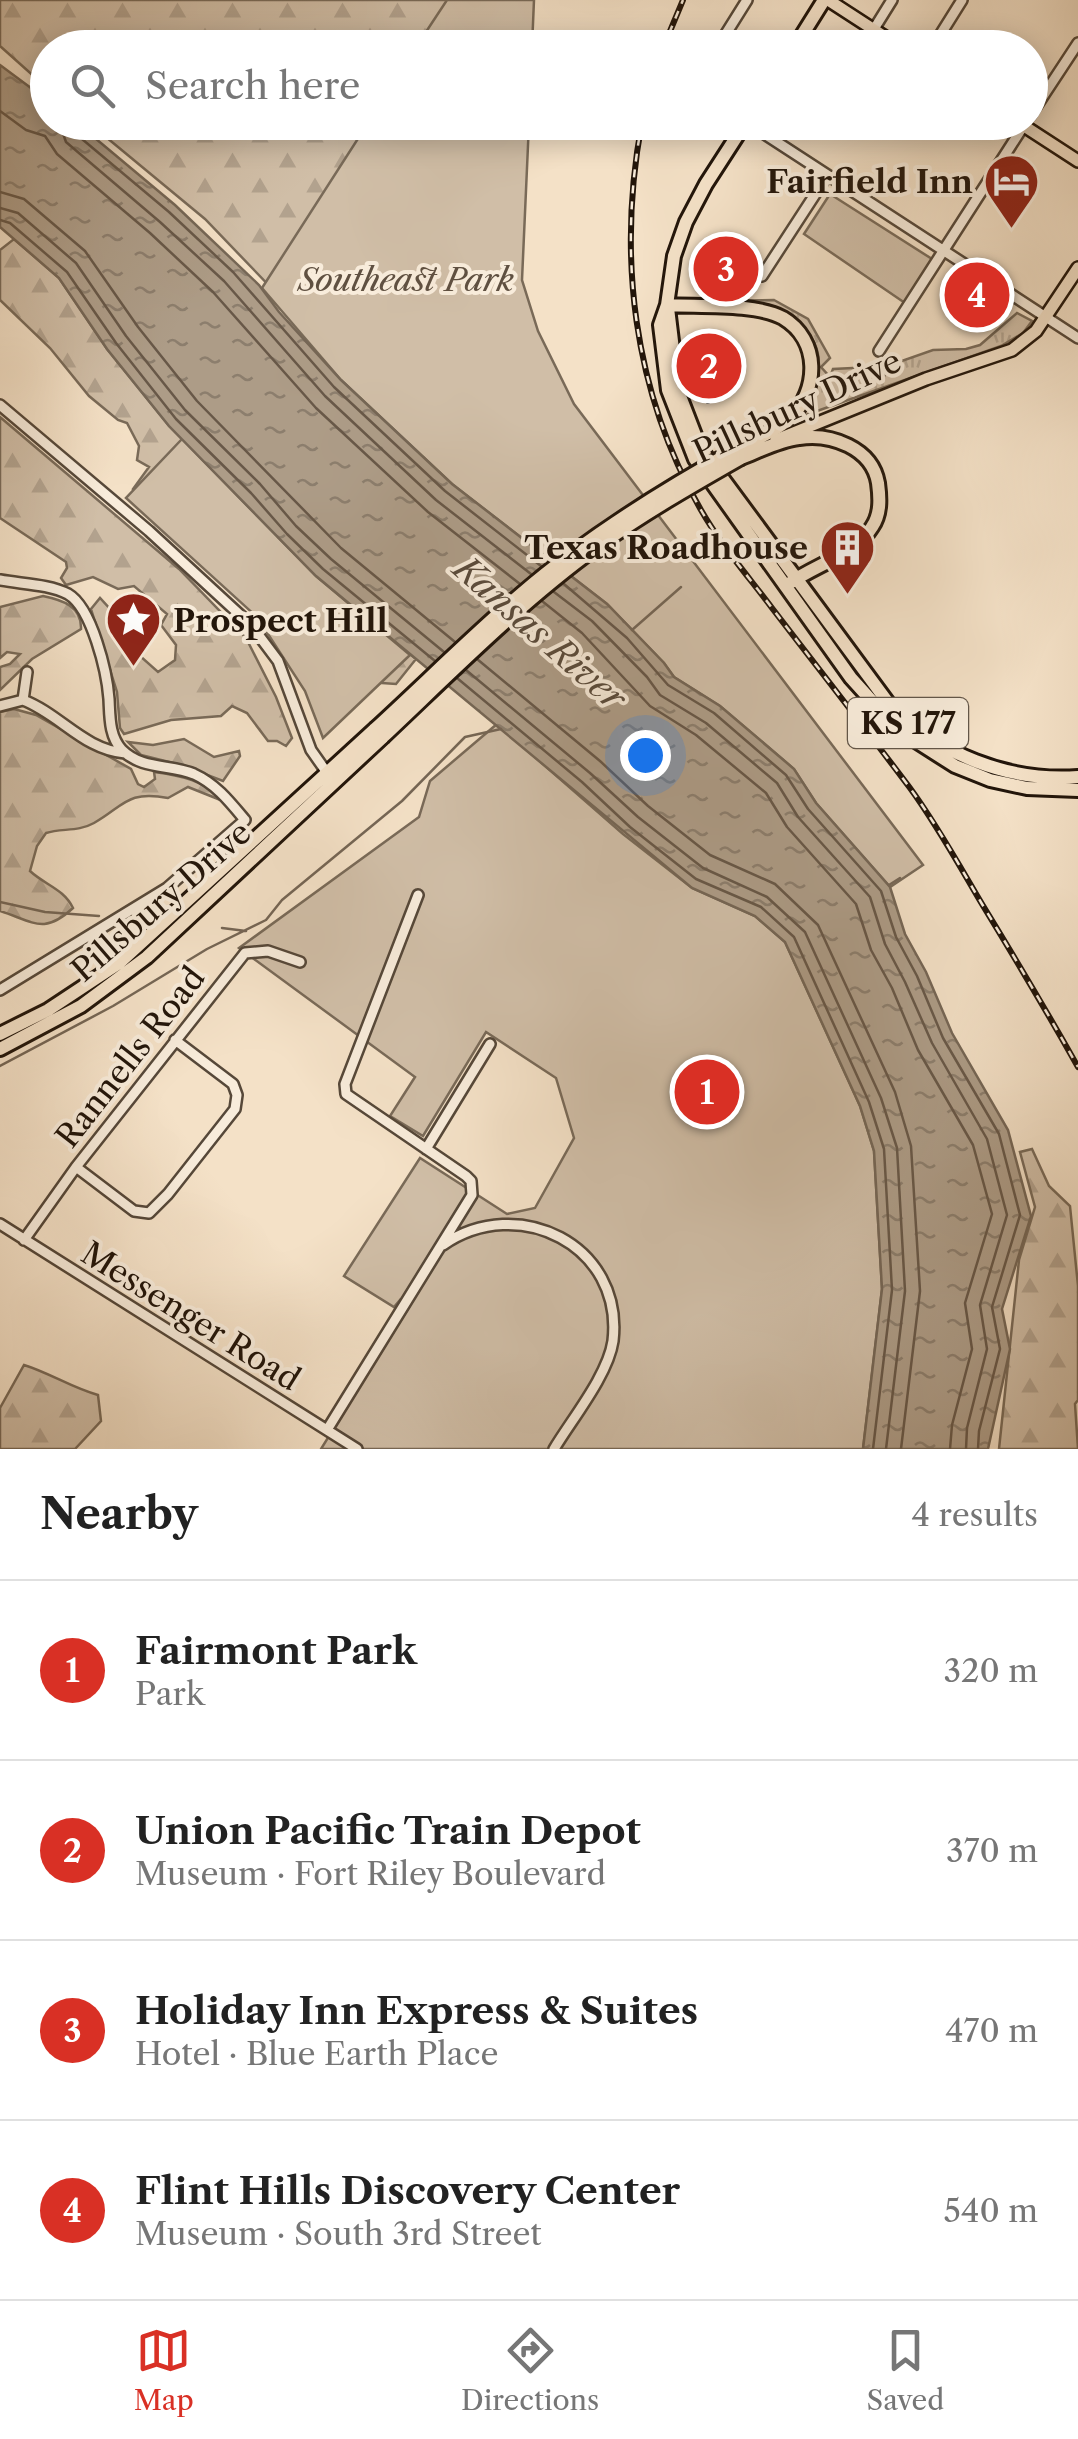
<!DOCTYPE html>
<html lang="en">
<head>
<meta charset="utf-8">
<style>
	body { margin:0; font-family:"Libre Caslon Text",serif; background:#f6f6f6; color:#222 }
	.you { position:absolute; left:645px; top:755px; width:35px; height:35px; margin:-25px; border:8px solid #fff; border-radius:50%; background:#1a73e8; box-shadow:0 0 0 15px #1a73e833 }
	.badge { display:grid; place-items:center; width:65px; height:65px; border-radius:50%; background:#d93025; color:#fff; font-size:32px; font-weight:700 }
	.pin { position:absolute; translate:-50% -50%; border:5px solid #fff; box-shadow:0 2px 10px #0006 }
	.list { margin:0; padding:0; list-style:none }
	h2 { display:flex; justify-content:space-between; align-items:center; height:130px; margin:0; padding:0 40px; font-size:42px }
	h2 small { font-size:32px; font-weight:400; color:#767676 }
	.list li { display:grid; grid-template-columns:65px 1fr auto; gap:30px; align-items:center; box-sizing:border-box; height:180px; padding:0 40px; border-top:2px solid #e0e0e0 }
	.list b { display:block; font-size:38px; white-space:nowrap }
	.list p { margin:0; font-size:32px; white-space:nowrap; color:#767676 }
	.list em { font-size:32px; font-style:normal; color:#767676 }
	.icon { flex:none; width:55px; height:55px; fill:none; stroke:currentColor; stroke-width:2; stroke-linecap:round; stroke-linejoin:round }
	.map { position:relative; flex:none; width:1078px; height:1449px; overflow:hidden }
	.search { position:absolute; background:#fff; box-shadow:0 5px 25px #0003; left:30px; right:30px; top:30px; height:110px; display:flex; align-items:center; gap:25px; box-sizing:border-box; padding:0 35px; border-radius:55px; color:#767676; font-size:38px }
	.sheet { height:850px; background:#fff }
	nav { display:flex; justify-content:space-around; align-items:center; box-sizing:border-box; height:140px; border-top:2px solid #e0e0e0; background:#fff; font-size:28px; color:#767676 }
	nav a { display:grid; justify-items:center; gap:5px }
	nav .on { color:#d93025 }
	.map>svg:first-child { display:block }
	.grass { fill:url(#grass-tufts); stroke:#796a58; stroke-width:2.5 }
	.forest { fill:url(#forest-firs); stroke:#796a58; stroke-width:2.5 }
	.green { fill:#d0bea7; stroke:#796a58; stroke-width:2.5 }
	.water { fill:url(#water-ripples); stroke:#756655; stroke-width:2.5 }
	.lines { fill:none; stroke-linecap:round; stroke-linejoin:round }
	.shore { stroke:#685848; stroke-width:2.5 }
	.stream { stroke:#756655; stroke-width:2.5 }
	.minor-casing { stroke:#564839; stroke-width:14 }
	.major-casing { stroke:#22150a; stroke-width:16 }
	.highway-casing { stroke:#22150a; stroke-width:18 }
	.minor { stroke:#f8ecdb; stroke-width:9 }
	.major { stroke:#f4e1c7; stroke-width:11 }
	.highway { stroke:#f4e1c7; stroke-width:12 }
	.rail-casing { stroke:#22150a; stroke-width:6 }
	.rail { stroke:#f8ecdb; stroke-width:2.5; stroke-dasharray:8; stroke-linecap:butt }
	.highway-bridge-casing { stroke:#22150a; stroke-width:18; stroke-linecap:butt }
	.highway-bridge { stroke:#f4e1c7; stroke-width:12 }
	.labels { text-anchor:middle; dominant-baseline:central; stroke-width:8; stroke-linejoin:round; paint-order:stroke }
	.shield { fill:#f8ecdb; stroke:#625649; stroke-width:2.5 }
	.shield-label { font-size:30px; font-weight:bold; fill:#22150a }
	.poi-label { font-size:32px; font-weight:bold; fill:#22150a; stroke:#f8ecdb; text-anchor:end }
	.park-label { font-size:32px; font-style:italic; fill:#5f5041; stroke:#f8ecdb }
	.street-label { font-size:32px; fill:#22150a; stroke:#f8ecdb }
	.water-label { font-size:35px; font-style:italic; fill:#5a4b3c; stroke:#f8ecdb }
</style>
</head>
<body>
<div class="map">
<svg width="1078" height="1449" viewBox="0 0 1078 1449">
	<defs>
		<pattern id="grass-tufts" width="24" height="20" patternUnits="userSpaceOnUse" patternTransform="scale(2.5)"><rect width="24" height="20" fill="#d0bea7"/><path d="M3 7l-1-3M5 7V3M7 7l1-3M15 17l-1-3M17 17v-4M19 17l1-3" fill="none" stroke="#b2a28e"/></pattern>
		<pattern id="forest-firs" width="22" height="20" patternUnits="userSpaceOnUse" patternTransform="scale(2.5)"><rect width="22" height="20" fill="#d0bea7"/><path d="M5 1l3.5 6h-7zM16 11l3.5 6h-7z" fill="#b2a28e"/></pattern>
		<pattern id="water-ripples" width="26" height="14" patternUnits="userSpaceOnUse" patternTransform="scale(2.5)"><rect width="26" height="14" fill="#ad9c87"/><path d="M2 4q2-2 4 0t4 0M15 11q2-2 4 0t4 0" fill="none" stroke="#8c7e6d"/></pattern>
	</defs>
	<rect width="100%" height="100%" fill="#f4e1c7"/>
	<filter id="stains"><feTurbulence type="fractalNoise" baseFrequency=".002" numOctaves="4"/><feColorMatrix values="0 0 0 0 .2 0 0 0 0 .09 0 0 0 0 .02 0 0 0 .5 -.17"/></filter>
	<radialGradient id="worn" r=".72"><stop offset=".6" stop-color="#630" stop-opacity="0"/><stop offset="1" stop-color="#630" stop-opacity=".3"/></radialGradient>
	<path class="grass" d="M774 300 808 319 830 358 821 367 830 377 833 369 873 367 885 375 893 364 933 350 966 349 980 345 1017 313 1032 321 1023 333 1001 346 803 416C816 391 831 351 802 328 789 317 721 306 701 301Z"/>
	<path class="forest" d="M0 0H451L463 47 48 48 47 88 0 46Z
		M89 123H473L433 456 205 219Z
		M14 239 59 278 107 349 169 426 316 576 416 659 396 684 367 682 270 626 133 489 149 467 137 460 139 446 127 423 118 420 89 396 50 348 0 300V250Z
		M0 417 179 569 246 638 276 697 292 738 286 746 277 741H268L247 713 232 706 221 716 171 720 124 734 120 728 117 692 91 609 100 598 111 610 131 648 158 672 175 660 176 645 161 625 167 614 134 586 118 589 93 577 66 585 61 578 67 568 66 562 0 518Z
		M43 596C62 600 82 606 81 629L32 659 0 690V667L10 664 20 654 7 652 0 658V607Z
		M14 709 36 715 131 769 138 784 144 787 155 779 154 772C179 775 207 781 223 801L188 787 168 798C127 790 124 806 94 823 78 832 62 828 46 833L37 846 30 871C45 885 64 889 73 908 44 935 34 922 0 911V712Z
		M184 739 214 757 239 751 240 756 223 781 181 765 141 755 128 742 153 745Z
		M1032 1149 1049 1186 1070 1206 1078 1286V1400L1075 1404 1078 1449H999L1019 1260 1035 1207 1020 1152Z
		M24 1365C50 1373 72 1388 98 1395L101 1421 75 1449H0V1408Z"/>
	<path class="green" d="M447 0H534L532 47H416Z
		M368 123H529L522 280 538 331 574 404 923 865 890 887 816 803 794 769 720 706 674 677 664 663 607 604 452 484 341 380 262 288Z
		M830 194 932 259 905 303 804 234Z
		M182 439 316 576 410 655 323 738 305 691 257 617 126 498Z
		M497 724 623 834 692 888 755 916 785 942 860 1106 874 1151 882 1289 863 1449H321L409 1307 400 1300 394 1307 344 1276 420 1158 507 1214 535 1208 574 1138 556 1078 486 1032 423 1136 390 1116 415 1077 239 948 419 817 430 781Z"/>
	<path class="water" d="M0 65 47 100 48 122 77 123 175 205 259 285 279 312 341 380 452 484 607 604 664 663 674 677 720 706 794 769 816 803 890 887 905 934 926 972 952 1033 1008 1130 1031 1216 1002 1309 1010 1349 988 1449H863L882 1289 874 1151 860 1106 785 942 755 916 692 888 316 576 169 426 107 349 59 278 0 227Z"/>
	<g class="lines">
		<path class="shore" d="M0 111 26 130 45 136 57 154 150 233 213 292 316 408 428 512 520 584
			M59 122 66 142 160 222 224 281 325 396 436 500 531 574
			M72 122 76 134 169 212 233 272 334 387 445 491 541 566
			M0 192 24 199 85 251 138 327 197 401 341 548 455 642
			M0 208 18 213 76 263 126 336 185 410 260 484 296 526 331 559 444 652
			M0 220 10 223 67 272 116 343 176 419 251 493 287 534 323 569 435 661
			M564 584 627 638 668 685 714 713 786 775 808 809 881 891 896 937 917 976 943 1038 999 1134 1020 1215 992 1307 1000 1349 979 1431 978 1449
			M554 592 592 621 647 677 660 695 706 723 777 783 798 817 870 897 885 944 905 982 932 1043 987 1139 1007 1215 980 1305 987 1349 967 1428 966 1449
			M542 601 582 633 650 706 696 735 766 793 787 827 856 904 871 950 892 988 918 1050 973 1145 992 1214 965 1303 972 1349 952 1425 950 1449
			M477 659 600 761 648 806 710 855 775 884 818 925 895 1092 911 1146 920 1291 901 1449
			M466 670 590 773 638 817 703 868 767 897 805 932 881 1098 897 1148 905 1291 886 1449
			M457 678 582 782 630 827 696 879 761 907 794 937 869 1102 884 1149 892 1290 873 1449"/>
		<path class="stream" d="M632 630 681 587
			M889 885 900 878
			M0 902 45 912 99 916
			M222 928 246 931
			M0 1066 113 1006 207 949 266 920 282 900 402 801 465 737 501 729"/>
		<defs>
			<path id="minor" d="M874 29 892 0
				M717 48 747 0
				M932 48 962 0
				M1030 116 1078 43
				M746 122 1078 338
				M762 276 827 176
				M879 351 1026 122
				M0 405 149 531 251 625 278 661 311 750 330 777
				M0 580C21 584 49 584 68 594 92 608 107 672 109 699 110 717 109 736 122 750 142 770 170 764 194 774 216 784 230 802 245 820L167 888 0 990
				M23 700C60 714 84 750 125 753
				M23 700 27 672
				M0 706 23 700
				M426 1149 490 1044
				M76 1167 134 1211 149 1213 168 1194 235 1109 237 1095 233 1084 175 1040
				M0 1224 357 1449
				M24 1240 76 1167 245 953 268 951 300 962
				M443 1245C518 1193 624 1245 613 1341 608 1375 572 1419 554 1449
				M327 1430 472 1195 471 1181 466 1176 346 1094 345 1084 418 895"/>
			<path id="major" d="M828 0 902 48
				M1018 122 1078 161
				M776 440 926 379 1012 350 1036 331 1078 268"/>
			<path id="highway" d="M794 48 824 0
				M746 122 706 184 686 222 674 256 667 305 660 325 668 390 695 459 851 678 897 729 955 766 990 780 1027 788 1078 790
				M667 305C698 307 756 303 783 318 820 340 819 390 790 418 776 431 754 440 737 449
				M668 308 678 391 700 448 889 704C939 754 1007 782 1078 777
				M741 458C759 451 780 440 799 438 831 433 872 448 878 483 880 498 881 514 872 527 856 554 815 565 790 583
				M0 1034 48 1010 119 963 375 729
				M0 1049 81 1006 147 957 383 737"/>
		</defs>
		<use href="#minor" class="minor-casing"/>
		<use href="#major" class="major-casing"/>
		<use href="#highway" class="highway-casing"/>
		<use href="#minor" class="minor"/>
		<use href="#major" class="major"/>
		<use href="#highway" class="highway"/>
		<defs>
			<path id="rail" d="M663 48 683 0
				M642 122C617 255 633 392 701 510 721 545 748 576 772 608 818 668 865 728 910 788 937 825 959 865 982 904 1015 958 1047 1012 1078 1067
				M685 344 708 401"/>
		</defs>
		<use href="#rail" class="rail-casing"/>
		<use href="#rail" class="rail"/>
		<defs>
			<path id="highway-bridge" d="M375 729C424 684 471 637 521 594 587 537 661 491 737 449
				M383 737C452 672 520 603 597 547 643 514 692 486 741 458"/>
		</defs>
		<use href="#highway-bridge" class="highway-bridge-casing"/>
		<use href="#highway-bridge" class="highway-bridge"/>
	</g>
	<defs>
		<symbol id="hotel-pin" viewBox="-11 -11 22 30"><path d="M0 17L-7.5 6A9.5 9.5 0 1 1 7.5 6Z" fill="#8f2418" stroke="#f8ecdb"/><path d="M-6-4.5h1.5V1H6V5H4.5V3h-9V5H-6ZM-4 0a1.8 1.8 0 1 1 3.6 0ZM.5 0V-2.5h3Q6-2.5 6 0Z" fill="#fff"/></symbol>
		<symbol id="building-pin" viewBox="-11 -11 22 30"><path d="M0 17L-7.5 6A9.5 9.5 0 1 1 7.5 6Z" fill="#8f2418" stroke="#f8ecdb"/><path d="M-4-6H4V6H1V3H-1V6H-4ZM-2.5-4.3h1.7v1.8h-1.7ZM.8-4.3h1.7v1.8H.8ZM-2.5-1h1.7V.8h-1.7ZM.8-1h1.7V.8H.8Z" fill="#fff"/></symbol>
		<symbol id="sight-pin" viewBox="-11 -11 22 30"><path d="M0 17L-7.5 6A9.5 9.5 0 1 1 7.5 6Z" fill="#8f2418" stroke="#f8ecdb"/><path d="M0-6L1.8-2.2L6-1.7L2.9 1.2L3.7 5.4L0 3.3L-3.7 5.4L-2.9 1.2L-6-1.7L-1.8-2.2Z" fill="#fff"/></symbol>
	</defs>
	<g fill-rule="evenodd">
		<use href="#hotel-pin" x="980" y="150" width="63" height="86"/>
		<use href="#building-pin" x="816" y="516" width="63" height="86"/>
		<use href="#sight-pin" x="102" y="588" width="63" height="86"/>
	</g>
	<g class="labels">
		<rect class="shield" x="848" y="698" width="120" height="50" rx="8"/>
		<g class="shield-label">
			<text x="908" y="723">KS 177</text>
		</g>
		<g class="poi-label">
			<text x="973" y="181">Fairfield Inn</text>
			<text x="808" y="547">Texas Roadhouse</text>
			<text x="173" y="620" text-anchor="start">Prospect Hill</text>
		</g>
		<g class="park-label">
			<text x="406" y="279">Southeast Park</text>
		</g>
		<g class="street-label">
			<text transform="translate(797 406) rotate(-25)">Pillsbury Drive</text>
			<text transform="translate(161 901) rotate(-41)">Pillsbury Drive</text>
			<text transform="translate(130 1057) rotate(-52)">Rannells Road</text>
			<text transform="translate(191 1316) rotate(32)">Messenger Road</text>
		</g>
		<g class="water-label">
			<text transform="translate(540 633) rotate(41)">Kansas River</text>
		</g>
	</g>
	<rect width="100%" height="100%" filter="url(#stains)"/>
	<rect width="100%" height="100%" fill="url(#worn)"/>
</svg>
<div class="you"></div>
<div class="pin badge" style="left:707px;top:1092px">1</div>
<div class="pin badge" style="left:709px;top:366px">2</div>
<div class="pin badge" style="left:726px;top:269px">3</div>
<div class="pin badge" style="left:977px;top:295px">4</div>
<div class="search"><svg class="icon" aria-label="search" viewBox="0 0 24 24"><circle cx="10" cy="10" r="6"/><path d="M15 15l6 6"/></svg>Search here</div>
</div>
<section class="sheet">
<h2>Nearby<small>4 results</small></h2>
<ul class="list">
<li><span class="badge">1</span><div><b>Fairmont Park</b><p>Park</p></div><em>320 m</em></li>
<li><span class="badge">2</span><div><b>Union Pacific Train Depot</b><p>Museum · Fort Riley Boulevard</p></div><em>370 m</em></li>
<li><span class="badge">3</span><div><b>Holiday Inn Express &amp; Suites</b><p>Hotel · Blue Earth Place</p></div><em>470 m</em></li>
<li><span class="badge">4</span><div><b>Flint Hills Discovery Center</b><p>Museum · South 3rd Street</p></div><em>540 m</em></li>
</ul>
</section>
<nav>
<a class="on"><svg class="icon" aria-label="map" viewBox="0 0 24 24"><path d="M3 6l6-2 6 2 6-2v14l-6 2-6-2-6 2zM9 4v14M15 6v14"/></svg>Map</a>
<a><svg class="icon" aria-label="directions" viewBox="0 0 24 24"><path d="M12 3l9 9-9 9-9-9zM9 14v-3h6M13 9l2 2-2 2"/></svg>Directions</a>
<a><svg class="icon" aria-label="saved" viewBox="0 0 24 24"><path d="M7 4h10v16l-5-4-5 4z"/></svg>Saved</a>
</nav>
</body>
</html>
